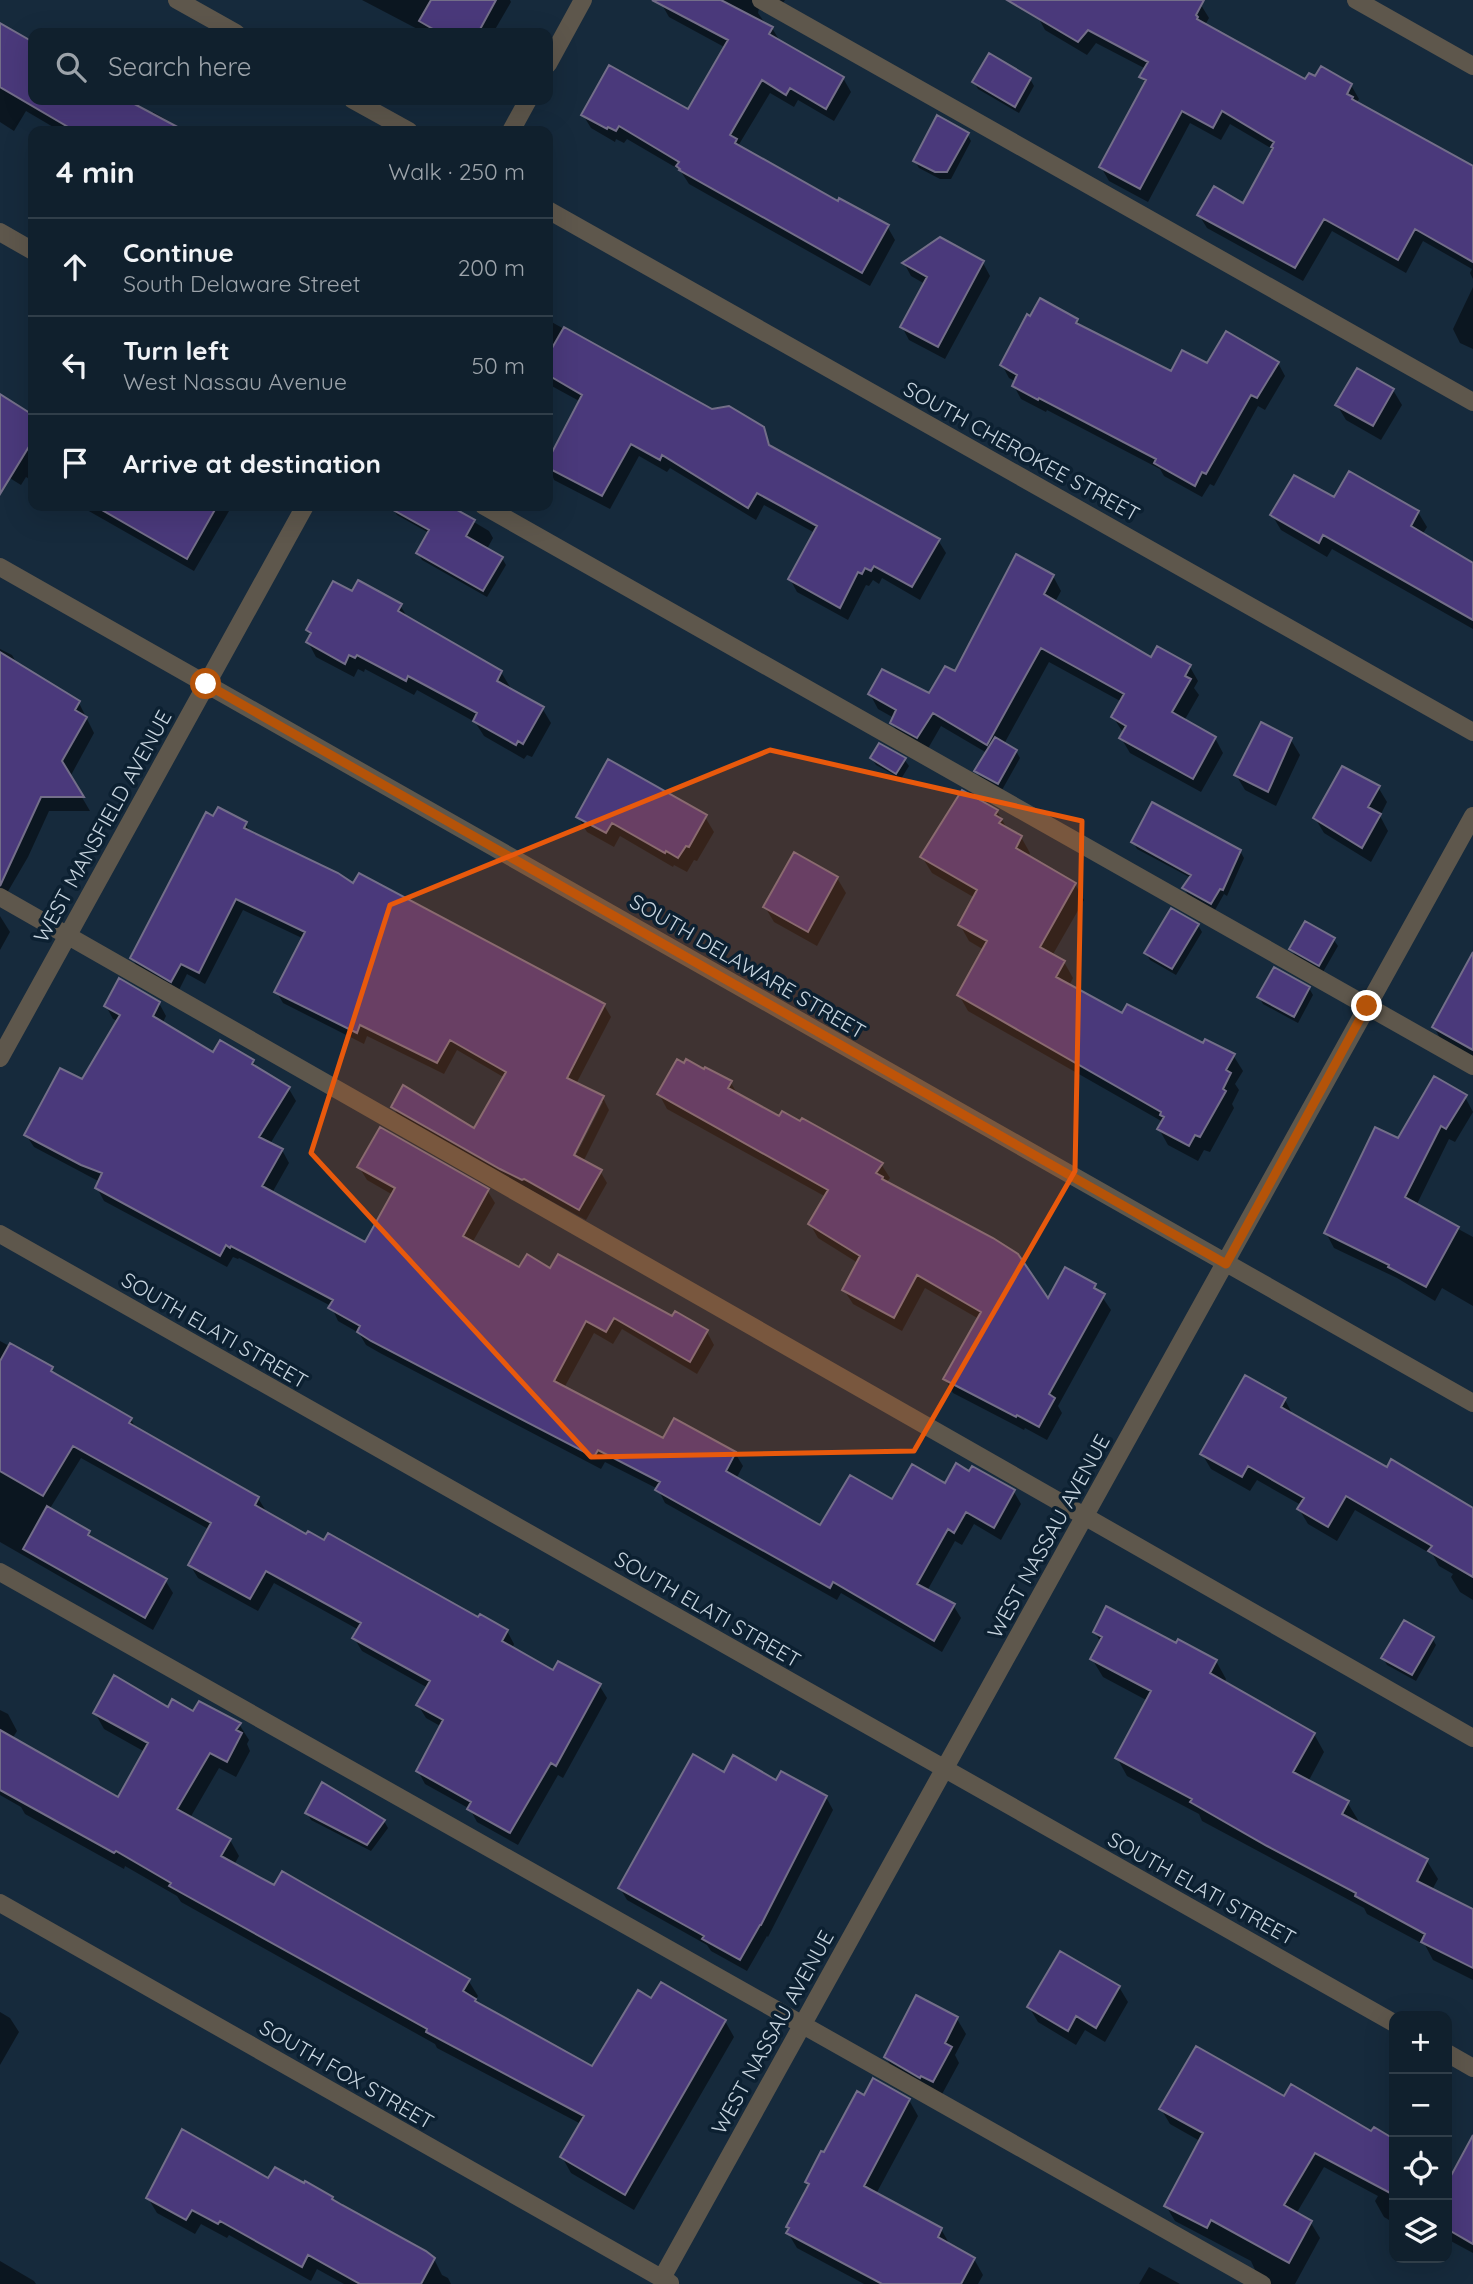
<!DOCTYPE html>
<html lang="en">
<head>
<meta charset="utf-8">
<style>
	body { margin:0; font-family:Quicksand,sans-serif; background:#1e2d39; color:#f1f3f6 }
	.controls { position:absolute; right:21px; bottom:21px; display:grid; overflow:hidden; border-radius:14px; box-shadow:0 7px 28px #0002 }
	.controls button { width:63px; height:63px; display:grid; place-items:center; padding:0; border:0; border-bottom:2px solid #303e49; background:#10202d; color:#f1f3f6; font:35px sans-serif }
	.stop { position:absolute; width:21px; height:21px; margin:-16px; border:5px solid #b45309; border-radius:50%; background:#fff }
	.stop.end { background:#b45309; border-color:#fff; box-shadow:0 2px 7px #0008 }
	.list { margin:0; padding:0; list-style:none }
	h2 { display:flex; justify-content:space-between; align-items:center; height:91px; margin:0; padding:0 28px; font-size:30px }
	h2 small { font-size:23px; font-weight:400; color:#9ca3aa }
	.list li { display:grid; grid-template-columns:46px 1fr auto; gap:21px; align-items:center; box-sizing:border-box; height:98px; padding:0 28px; border-top:2px solid #303e49 }
	.list b { display:block; font-size:26px; white-space:nowrap }
	.list p { margin:0; font-size:23px; white-space:nowrap; color:#9ca3aa }
	.list em { font-size:23px; font-style:normal; color:#9ca3aa }
	.icon { flex:none; width:38px; height:38px; fill:none; stroke:currentColor; stroke-width:2; stroke-linecap:round; stroke-linejoin:round }
	.map { position:relative; flex:none; width:1473px; height:2284px; overflow:hidden }
	.search { position:absolute; background:#10202d; box-shadow:0 7px 28px #0002; left:28px; top:28px; width:525px; height:77px; display:flex; align-items:center; gap:18px; box-sizing:border-box; padding:0 24px; border-radius:14px; color:#9ca3aa; font-size:26px }
	.panel { position:absolute; background:#10202d; box-shadow:0 7px 28px #0002; left:28px; top:126px; width:525px; height:385px; border-radius:14px }
	.map>svg:first-child { display:block }
	.shadow { fill:#0007; fill-rule:evenodd }
	.building { fill:#4a397b; stroke:#736e89; stroke-width:2 }
	.lines { fill:none; stroke-linecap:round; stroke-linejoin:round }
	.minor { stroke:#5e574c; stroke-width:18 }
	.route { stroke:#b45309; stroke-width:9 }
	.marked { fill:#e8590c; fill-opacity:0.2; stroke:#e8590c; stroke-width:5; stroke-linejoin:round }
	.labels { text-anchor:middle; dominant-baseline:central; stroke-width:7; stroke-linejoin:round; paint-order:stroke }
	.street-label { font-size:21px; fill:#c8d5e0; stroke:#0c2031 }
</style>
</head>
<body>
<div class="map">
<svg width="1473" height="2284" viewBox="0 0 1473 2284">
	<rect width="100%" height="100%" fill="#162a3c"/>
	<path class="shadow" d="M362 0H510L511 2 493 33H425Z
		M663 0H785L781 6 759 8 758 13 767 26 772 28 781 43 843 78 851 92 834 121 798 100 794 107 770 93 738 146 838 203 887 226 895 240 870 286 689 184 680 170 627 139 624 143 616 139 615 142 591 128 583 115 688 112 726 48 669 17 661 3Z
		M1009 0H1192L1201 5 1209 18 1205 25 1306 81 1351 85 1359 99 1356 103 1473 168V279L1470 273 1472 269 1423 241 1406 273 1332 231 1303 281 1207 228 1199 215 1243 205 1274 150 1230 124 1221 140 1190 123 1148 202 1109 181 1101 167 1146 84 1141 77 1146 69 1096 43 1087 55 1045 30 1037 15Z
		M0 23 33 43V100H123L152 115 153 112 186 131H60L26 111 14 131 0 122Z
		M1030 79 1034 86 1019 113 978 89 974 82Z
		M967 134 971 141 951 179H940L919 168 915 161Z
		M904 263H983L990 276 945 359 909 340 902 327 925 284 911 276Z
		M1473 287V349L1460 343 1453 329Z
		M548 320 711 411 762 428 772 449 938 540 946 553 920 600 882 578 879 584 873 580 869 586 866 585 848 620 797 592 790 579 815 533 764 505 756 520 670 468 667 472 639 456 610 509 554 480 548 464 581 402 548 384Z
		M1077 320 1081 327 1172 373 1208 366 1278 363 1285 376 1265 410 1258 406 1214 486 1210 484 1202 497 1164 476 1160 469 1047 410 1046 412 1021 399 1014 386 1016 382 1009 378 1002 365Z
		M1393 390 1402 405 1381 440 1346 420 1337 405Z
		M0 397 33 417V481L26 477 21 485 0 472Z
		M1335 500 1418 512 1427 527 1422 535 1473 565V629L1332 549 1327 557 1281 530 1272 515Z
		M80 506H226L229 511 194 571Z
		M394 506H447L489 531 493 538 487 549 502 558 506 565 487 597 422 560 418 553 429 533 397 515 393 508Z
		M1053 576 1061 591 1055 602 1152 659 1190 667 1198 681 1194 688 1199 695 1184 721 1215 738 1223 753 1201 792 1130 753 1121 738 1124 734 1113 717 1122 702 1049 662 1004 744 1016 751 1020 758 1002 790 980 778 976 771 987 753 941 726 926 752 900 737 892 723 894 718 878 709 870 694 929 696 956 674Z
		M352 593 400 605 409 620 501 672 510 687 509 690 542 708 551 723 532 757 527 755 524 759 484 736 475 722 417 690 414 695 365 669 364 672 358 669 354 677 316 657 308 642 311 635 308 630Z
		M0 649 12 655 17 664 79 703 94 733 70 777 90 811H49L28 857 0 905Z
		M1291 740 1300 755 1276 806 1245 790 1236 775Z
		M872 758 904 759 909 766 901 779 876 765Z
		M1378 787 1387 802 1380 816 1388 831 1371 862 1324 833 1315 818Z
		M997 811 1006 827 1021 837 1030 853 1028 857 1075 884 1084 900 1052 956 1064 962 1073 978 1069 986 1123 1016 1233 1055 1243 1071 1235 1084 1239 1090 1232 1104 1234 1108 1210 1152 1204 1150 1198 1161 1168 1145 1159 1129 1163 1122 968 1011 959 995 984 950 969 941 960 925 975 898 932 873 922 857Z
		M578 817H705L714 832 697 861 694 860 687 872 674 865 673 867 620 836 614 847 587 832Z
		M245 823 251 833 354 886 604 1005 611 1017 576 1084 603 1098 609 1110 583 1162 600 1171 607 1183 586 1220 400 1119 393 1107 475 1131 505 1078 457 1050 444 1074 367 1036 364 1044 283 1003 276 991 304 939 243 910 205 984 187 974 178 992 139 970 132 958ZM599 1102H603L572 1163 569 1162Z
		M1133 842 1240 851 1244 858 1227 896 1224 894 1215 910 1188 895 1184 888 1191 878 1137 849Z
		M837 878 846 893 817 946 774 922 765 907Z
		M0 916 10 932 0 950Z
		M1198 925 1202 932 1176 975 1150 960 1146 953Z
		M1333 939 1338 946 1323 972 1295 956 1291 949Z
		M1473 956V1059L1442 1042 1434 1027Z
		M1309 988 1313 995 1298 1023 1263 1004 1259 997Z
		M159 1003 166 1016 162 1024 214 1054 253 1061 258 1069 289 1089 296 1101 270 1144 282 1150 289 1163 272 1193 366 1244 393 1195 367 1180 359 1167 487 1190 495 1203 472 1243 520 1270H550L707 1332 714 1345 697 1374 622 1329 613 1344 594 1333 564 1388 664 1441 735 1453 743 1466 736 1479 821 1528 892 1501 945 1485 1014 1492 1021 1504 1001 1540 974 1524 962 1545 955 1541 927 1591 953 1605 961 1618 942 1652 841 1593 837 1600 665 1503 658 1489 605 1462 601 1469 380 1353 366 1345 359 1333 338 1321 331 1306 239 1258 238 1259 233 1257 227 1267 104 1201 97 1188 100 1182 34 1147 26 1135 83 1081 118 1021 113 1019 106 1006Z
		M731 1083 738 1095 780 1119 881 1164 890 1178 886 1183 1048 1301 1094 1285 1111 1310 1058 1406 1062 1413 1047 1440 1025 1428 1024 1430 953 1393 945 1379 979 1319 925 1288 902 1331 853 1304 844 1290 858 1263 818 1238 810 1224 826 1197 667 1109 659 1094Z
		M1465 1097 1473 1112 1455 1142 1449 1139 1416 1206 1473 1237V1306L1442 1288 1435 1301 1397 1278 1334 1248 1326 1233 1399 1140Z
		M0 1341 51 1369 56 1376 131 1419 136 1429 258 1498 266 1511 307 1536 478 1620 507 1631 514 1644 512 1649 554 1672 599 1685 607 1698 563 1778 558 1775 518 1845 477 1822 470 1809 425 1784 418 1771 442 1727 426 1718 418 1705 428 1688 362 1651 354 1638 359 1630 274 1583 258 1611 198 1578 190 1565 210 1530 81 1458 49 1510 89 1532 93 1540 165 1580 173 1593 153 1630 0 1542Z
		M1285 1400 1293 1415 1387 1469 1473 1511V1600L1460 1592 1451 1577 1453 1574 1439 1566 1433 1555 1355 1510 1337 1541 1308 1524 1299 1509 1301 1505 1257 1480 1250 1491 1211 1469 1202 1454Z
		M1095 1632 1177 1646 1216 1661 1226 1679 1224 1683 1314 1734 1324 1752 1308 1782 1347 1802 1358 1820 1356 1823 1427 1861 1438 1879 1432 1890 1473 1911V1980L1433 1960 1425 1945 1367 1914 1364 1908 1202 1821 1199 1814 1127 1776 1117 1758 1148 1701 1103 1677 1092 1659 1101 1643Z
		M1432 1638 1436 1645 1416 1681 1387 1665 1383 1658Z
		M169 1709 239 1724 249 1740 247 1744 250 1751 236 1777 219 1768 190 1818 230 1840 239 1856 234 1865 274 1887 468 1980 478 1996 475 2001 593 2069 652 2001 725 2021 734 2037 634 2210 571 2173 562 2157 581 2124 437 2048 435 2044 181 1902 177 1896 125 1866 124 1869 25 1814 21 1807 0 1795V1710L8 1714 17 1731 12 1739 119 1799 145 1752 104 1729 95 1713Z
		M725 1774 777 1783 826 1797 833 1810 768 1937 767 1936 747 1971 711 1951 707 1945 627 1900 620 1888Z
		M307 1813 384 1821 388 1828 371 1851 311 1820Z
		M1060 1953 1119 1987 1128 2002 1105 2042 1085 2030 1076 2045 1038 2022 1029 2007Z
		M917 1998 957 2019 966 2034 955 2055 959 2063 941 2096 894 2072 886 2057Z
		M0 2012 10 2018 19 2032 0 2065Z
		M864 2098 909 2100 918 2116 876 2194 941 2229 950 2245 974 2259 983 2275 978 2284H864L797 2248 788 2233V2227L809 2187 807 2182Z
		M1285 2098 1372 2133 1374 2129 1394 2141V2223L1384 2217 1375 2201 1378 2196 1324 2167 1296 2214 1311 2223 1320 2238 1295 2284H1268L1259 2279 1251 2261 1175 2221 1166 2206 1200 2141 1170 2124 1161 2109Z
		M1447 2170 1473 2185V2253L1447 2239Z
		M269 2181 332 2198 335 2203 434 2259 442 2275 448 2278 451 2284H344L317 2269 311 2281 229 2235 227 2238 201 2224 195 2234 157 2213 148 2198Z
		M0 2261 34 2281 36 2284H0Z
		M1149 2267 1180 2284H1139Z"/>
	<path class="building" d="M431 0H496L478 33H440L419 21Z
		M652 0H721L773 27 769 34 844 77 826 109 790 88 786 95 762 80 730 135 737 139 735 143 838 201 839 198 889 225 862 273 679 170 680 169 676 166 679 162 619 126 616 131 608 127 607 129 581 115 609 65 688 109 728 40Z
		M1007 0H1204L1196 15 1198 17 1197 19 1305 79 1309 73 1315 76 1321 66 1352 84 1347 94 1353 97 1352 99 1473 166V262L1415 229 1398 260 1324 219 1295 268 1197 215 1214 186 1243 203 1273 148 1271 147 1274 142 1222 111 1213 128 1182 111 1140 189 1099 167 1146 80 1139 77 1148 62 1088 30 1078 42Z
		M0 23 33 42V100H127L185 131H75L0 87Z
		M989 53 1031 78 1015 107 972 82Z
		M937 115 969 133 947 172H935L913 161Z
		M940 237 984 261 938 347 900 327 927 277 902 263Z
		M1040 298 1078 319 1076 323 1171 371 1182 350 1207 363 1226 331 1279 362 1257 398 1251 395 1206 474 1202 472 1195 486 1154 463 1156 459 1039 398 1038 400 1012 386 1017 375 1000 365 1027 314 1030 316Z
		M564 327 712 409 729 406 764 427 769 445 940 539 912 587 874 566 871 571 865 568 862 574 858 572 840 608 788 579 817 526 757 493 748 508 662 455 660 460 631 444 602 496 548 468V460L582 395 548 375V355Z
		M1357 368 1394 389 1373 426 1335 405Z
		M0 394 33 415V440L0 494Z
		M1349 471 1419 511 1411 526 1473 563V620L1323 535 1319 543 1270 515 1294 475 1334 497Z
		M95 506H217L187 559Z
		M386 506H450L475 520 466 536 503 557 483 591 416 553 429 530Z
		M1016 554 1054 575 1044 594 1151 657 1157 646 1191 665 1185 676 1191 679 1172 712 1216 737 1193 779 1119 738 1126 726 1111 717 1124 694 1041 648 987 745 933 713 917 738 890 723 896 710 868 694 882 669 929 693 945 666 955 671Z
		M358 580 402 604 398 611 502 671 497 681 544 707 523 744 518 741 516 745 473 721 477 713 408 676 406 681 357 655 355 658 349 655 345 664 306 642 311 633 306 630 333 581 352 591Z
		M0 652 80 701 75 710 87 717 62 761 84 797H41L0 886Z
		M1261 722 1292 738 1268 792 1234 775Z
		M995 737 1017 750 998 784 974 771Z
		M879 743 906 758 896 774 870 758Z
		M608 759 707 815 689 847 686 846 678 858 666 851 665 853 612 823 606 833 576 817Z
		M1342 766 1380 786 1368 807 1381 814 1362 848 1313 818Z
		M962 790 998 810 995 815 1002 819 999 823 1022 836 1016 848 1076 883 1040 947 1065 961 1056 977 1122 1013 1127 1004 1203 1043 1205 1039 1235 1054 1226 1070 1231 1073 1223 1089 1226 1091 1200 1137 1195 1135 1189 1146 1157 1129 1164 1117 1160 1115 1161 1112 957 995 987 941 958 925 977 890 920 857Z
		M1152 802 1241 850 1223 890 1220 889 1211 904 1182 888 1191 875 1131 842Z
		M218 807 247 822 244 828 338 873 353 883 359 873 605 1004 567 1078 604 1096 574 1155 602 1170 579 1210 524 1179 522 1180 500 1169 391 1107 403 1085 474 1128 506 1072 450 1040 437 1063 360 1025 357 1033 274 992 305 932 236 899 199 973 181 964 171 982 130 958 206 812 213 816Z
		M794 852 838 877 808 932 763 907Z
		M1171 908 1199 924 1172 969 1144 953Z
		M1305 921 1335 938 1319 966 1289 949Z
		M1473 952V1050L1432 1027Z
		M1274 967 1310 987 1294 1017 1257 997Z
		M119 978 160 1002 153 1016 213 1052 220 1040 254 1060 252 1064 290 1087 259 1137 283 1149 262 1186 365 1242 395 1188 357 1167 380 1127 489 1189 463 1236 519 1267 527 1254 550 1268 558 1254 672 1316 675 1311 708 1330 690 1362 614 1318 606 1332 586 1321 554 1381 663 1438 674 1418 736 1452 726 1471 820 1525 850 1475 892 1499 912 1464 945 1483 956 1463 969 1471 972 1466 1015 1490 994 1528 966 1512 954 1533 948 1529 917 1584 955 1604 934 1641 833 1582 830 1588 655 1490 660 1482 598 1450 594 1457 371 1341 357 1332 360 1326 328 1308 333 1300 231 1246 230 1248 226 1245 220 1256 95 1188 102 1173 81 1165 24 1135 60 1068 82 1079 120 1015 104 1006Z
		M677 1059 684 1063 686 1059 704 1069 705 1067 732 1081 728 1088 779 1116 782 1111 800 1121 802 1118 883 1163 876 1173 883 1177 882 1179 993 1238 1018 1254 1048 1298 1065 1267 1096 1284 1094 1288 1105 1294 1049 1394 1055 1398 1039 1427 1017 1415 1016 1417 943 1379 981 1312 917 1275 894 1318 842 1290 860 1256 808 1224 828 1190 657 1094Z
		M1434 1076 1467 1095 1446 1129 1441 1126 1405 1197 1459 1227 1426 1287 1388 1267 1389 1265 1324 1233 1375 1127 1398 1138Z
		M10 1343 53 1367 51 1371 132 1418 129 1423 259 1497 255 1505 306 1534 308 1531 324 1540 328 1533 478 1617 480 1614 508 1630 502 1641 553 1670 558 1661 601 1684 556 1766 551 1763 510 1833 467 1809 471 1802 416 1771 443 1720 416 1705 430 1681 352 1638 361 1623 266 1571 250 1599 188 1565 211 1523 73 1446 43 1496 0 1471V1361Z
		M1245 1375 1286 1398 1281 1407 1387 1467 1391 1459 1473 1508V1577L1428 1551 1432 1546 1346 1496 1328 1527 1297 1509 1304 1498 1248 1466 1242 1477 1200 1454Z
		M47 1506 90 1531 88 1535 167 1579 145 1618 23 1549Z
		M1106 1606 1176 1643 1178 1639 1217 1660 1210 1673 1315 1733 1293 1772 1349 1801 1342 1814 1428 1859 1417 1881 1473 1909V1968L1421 1942 1425 1934 1355 1896 1356 1893 1267 1846 1190 1802 1192 1799 1115 1758 1151 1691 1090 1659 1102 1637 1093 1632Z
		M1404 1620 1434 1637 1412 1675 1381 1658Z
		M114 1675 168 1707 172 1699 193 1711 199 1701 241 1723 236 1730 242 1733 227 1762 210 1753 177 1809 231 1839 221 1856 274 1885 282 1871 470 1979 463 1991 476 1999 475 2001 592 2066 638 1990 651 1998 661 1982 726 2020 625 2195 560 2157 584 2116 426 2032 427 2029 169 1886 171 1883 116 1851 114 1853 0 1790V1730L118 1797 148 1743 93 1713Z
		M693 1754 724 1772 733 1755 776 1780 781 1771 827 1796 761 1925H760L740 1960 702 1939 704 1936 618 1888Z
		M322 1782 385 1820 367 1845 305 1813Z
		M1060 1951 1120 1986 1096 2028 1076 2016 1068 2031 1027 2007Z
		M916 1995 958 2017 945 2043 952 2047 933 2082 921 2076 920 2078 884 2057Z
		M1196 2046 1284 2096 1291 2084 1371 2131 1374 2127 1394 2139V2195L1315 2153 1284 2205 1312 2221 1289 2263 1211 2220 1207 2228 1164 2206 1203 2133 1159 2109Z
		M873 2078 910 2099 864 2186 942 2228 938 2237 975 2258 961 2284H882L786 2233 789 2228 786 2227 809 2184 805 2182 821 2151 824 2152 857 2091 864 2095Z
		M182 2129 268 2178 275 2167 304 2183 305 2181 333 2197 332 2199 342 2205 426 2251 435 2258 421 2284H360L308 2255 302 2267 220 2221 218 2224 192 2210 186 2220 146 2198Z
		M1473 2135V2244L1447 2229V2183Z"/>
	<g class="lines">
		<path class="minor" d="M177 0 236 33
			M761 0 1473 402
			M1356 0 1473 66
			M548 64 583 0
			M353 100 409 131
			M511 131 528 100
			M548 210 1473 732
			M0 232 33 251
			M484 506 1473 1066
			M0 567 1473 1403
			M0 897 1473 1738
			M0 1058 305 506
			M0 1234 1394 2023
			M0 1572 1262 2284
			M0 1903 670 2283
			M1447 2053 1473 2068
			M662 2278 1473 816"/>
	</g>
	<g class="lines">
		<path class="route" d="M206 684 1226 1264 1367 1006"/>
	</g>
	<path class="marked" d="M770 750 1082 821 1075 1171 914 1451 591 1457 311 1153 390 905Z"/>
	<g class="labels">
		<g class="street-label">
			<text transform="translate(1022 451) rotate(29)">SOUTH CHEROKEE STREET</text>
			<text transform="translate(102 826) rotate(-61)">WEST MANSFIELD AVENUE</text>
			<text transform="translate(748 966) rotate(30)">SOUTH DELAWARE STREET</text>
			<text transform="translate(215 1330) rotate(30)">SOUTH ELATI STREET</text>
			<text transform="translate(1048 1536) rotate(-61)">WEST NASSAU AVENUE</text>
			<text transform="translate(708 1609) rotate(30)">SOUTH ELATI STREET</text>
			<text transform="translate(1202 1888) rotate(29)">SOUTH ELATI STREET</text>
			<text transform="translate(772 2032) rotate(-61)">WEST NASSAU AVENUE</text>
			<text transform="translate(347 2074) rotate(30)">SOUTH FOX STREET</text>
		</g>
	</g>
</svg>
<div class="controls">
<button>+</button>
<button>−</button>
<button><svg class="icon" aria-label="locate" viewBox="0 0 24 24"><circle cx="12" cy="12" r="6"/><path d="M12 2v4M12 18v4M2 12h4M18 12h4"/></svg></button>
<button><svg class="icon" aria-label="layers" viewBox="0 0 24 24"><path d="M12 4l9 5-9 5-9-5zM3 14l9 5 9-5"/></svg></button>
</div>
<div class="stop" style="left:206px;top:684px"></div>
<div class="stop end" style="left:1367px;top:1006px"></div>
<div class="search"><svg class="icon" aria-label="search" viewBox="0 0 24 24"><circle cx="10" cy="10" r="6"/><path d="M15 15l6 6"/></svg>Search here</div>
<section class="panel">
<h2>4 min<small>Walk · 250 m</small></h2>
<ul class="list">
<li><svg class="icon" aria-label="ahead" viewBox="0 0 24 24"><path d="M12 20V5M6 11l6-6 6 6"/></svg><div><b>Continue</b><p>South Delaware Street</p></div><em>200 m</em></li>
<li><svg class="icon" aria-label="left" viewBox="0 0 24 24"><path d="M17 20v-9H6M10 6l-5 5 5 5"/></svg><div><b>Turn left</b><p>West Nassau Avenue</p></div><em>50 m</em></li>
<li><svg class="icon" aria-label="arrive" viewBox="0 0 24 24"><path d="M6 21V4h12l-3 4 3 4H6"/></svg><div><b>Arrive at destination</b></div></li>
</ul>
</section>
</div>
</body>
</html>
